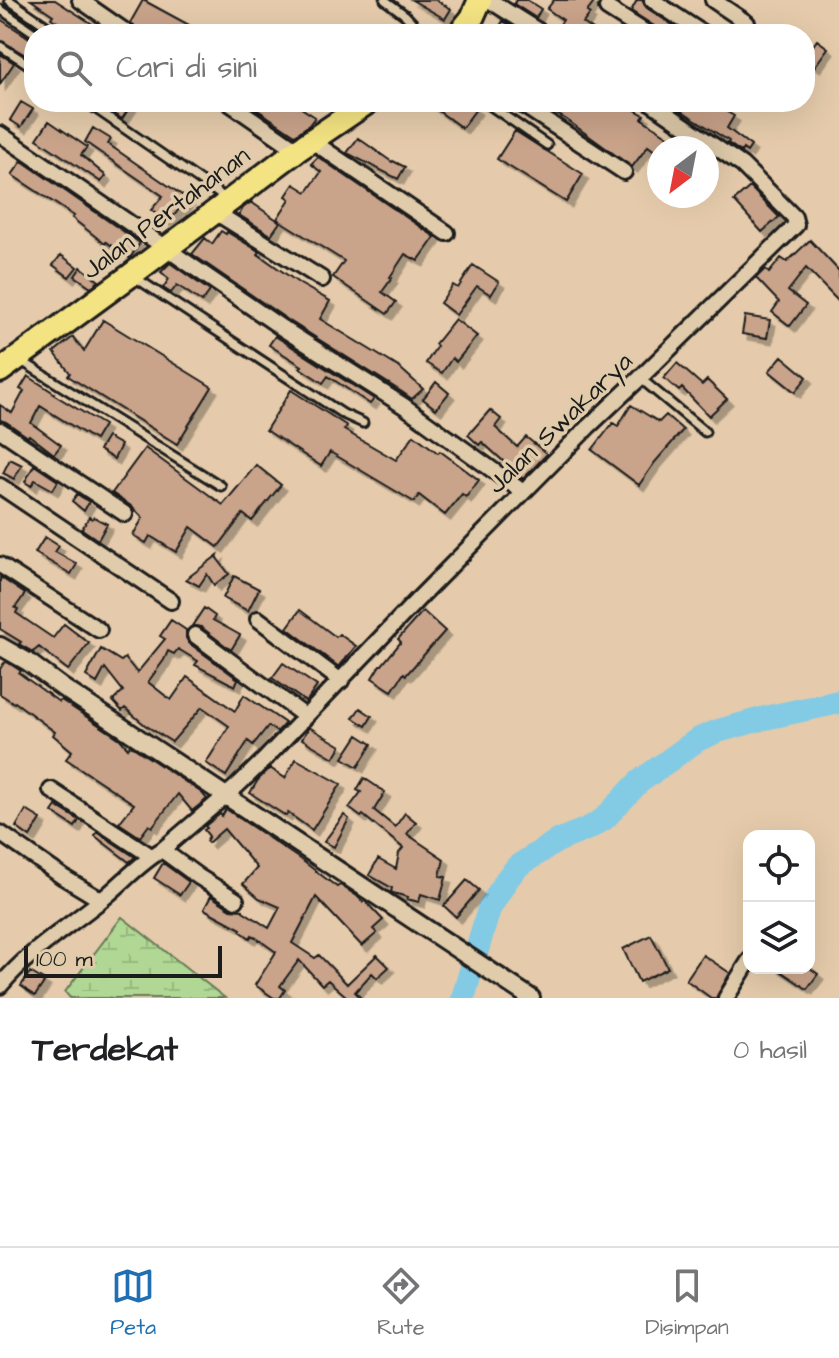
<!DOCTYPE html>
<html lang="id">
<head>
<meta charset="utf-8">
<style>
	body { margin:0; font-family:"Architects Daughter",sans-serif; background:#f6f6f6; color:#202124 }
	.controls { position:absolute; right:24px; bottom:24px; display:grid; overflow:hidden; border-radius:16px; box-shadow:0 8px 32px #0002 }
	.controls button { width:72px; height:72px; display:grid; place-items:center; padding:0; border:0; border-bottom:2px solid #e0e0e0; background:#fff; color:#202124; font:40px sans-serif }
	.compass { position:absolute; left:647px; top:136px; width:72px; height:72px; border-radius:50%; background:#fff; box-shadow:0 8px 32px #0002; rotate:212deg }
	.scale { position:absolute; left:24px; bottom:20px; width:198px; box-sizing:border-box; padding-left:8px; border:4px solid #1c1c1c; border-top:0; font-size:22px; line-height:28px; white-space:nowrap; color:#1c1c1c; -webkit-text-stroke:6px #e0ccab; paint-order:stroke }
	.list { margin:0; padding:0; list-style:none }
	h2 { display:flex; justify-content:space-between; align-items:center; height:104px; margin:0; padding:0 32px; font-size:34px }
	h2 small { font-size:26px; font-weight:400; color:#757577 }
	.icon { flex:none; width:44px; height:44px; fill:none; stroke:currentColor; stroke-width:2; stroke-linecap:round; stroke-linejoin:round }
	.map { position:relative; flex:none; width:839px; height:998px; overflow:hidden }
	.search { position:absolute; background:#fff; box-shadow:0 8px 32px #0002; left:24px; right:24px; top:24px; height:88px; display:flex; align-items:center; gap:20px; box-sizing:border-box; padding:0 28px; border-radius:32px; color:#757577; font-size:30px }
	.sheet { height:248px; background:#fff }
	nav { display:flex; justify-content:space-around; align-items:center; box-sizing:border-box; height:112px; border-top:2px solid #e0e0e0; background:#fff; font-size:22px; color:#757577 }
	nav a { display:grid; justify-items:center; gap:4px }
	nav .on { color:#1f6fb2 }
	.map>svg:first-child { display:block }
	.wetland { fill:url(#wetland-marsh); stroke:#667a58; stroke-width:2 }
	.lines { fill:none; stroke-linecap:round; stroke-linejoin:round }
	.river { stroke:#83cae5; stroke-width:24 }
	.building { fill:#c9a38a; stroke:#1c1c1c; stroke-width:2; filter:url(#shadow) }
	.service-casing { stroke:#1c1c1c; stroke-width:13 }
	.minor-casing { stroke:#1c1c1c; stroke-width:20 }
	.tertiary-casing { stroke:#1c1c1c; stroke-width:22 }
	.primary-casing { stroke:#1c1c1c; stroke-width:28 }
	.service { stroke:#e0ccab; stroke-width:7 }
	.minor { stroke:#e0ccab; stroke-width:14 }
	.tertiary { stroke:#e0ccab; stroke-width:16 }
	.primary { stroke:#f4e382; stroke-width:22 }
	.labels { text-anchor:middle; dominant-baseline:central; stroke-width:7; stroke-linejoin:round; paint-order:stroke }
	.street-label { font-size:26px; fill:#1c1c1c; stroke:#e0ccab }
</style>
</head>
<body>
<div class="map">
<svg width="839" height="998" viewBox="0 0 839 998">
	<defs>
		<pattern id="wetland-marsh" width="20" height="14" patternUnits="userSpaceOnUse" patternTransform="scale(2)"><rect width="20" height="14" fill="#b0d793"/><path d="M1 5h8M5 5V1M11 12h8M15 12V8" fill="none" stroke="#97b87e"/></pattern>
		<filter id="shadow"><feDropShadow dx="5.5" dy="5.5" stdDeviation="0" flood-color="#0004"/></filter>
	</defs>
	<rect width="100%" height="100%" fill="#e5cbab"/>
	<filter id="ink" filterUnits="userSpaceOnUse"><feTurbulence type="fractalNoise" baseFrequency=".0125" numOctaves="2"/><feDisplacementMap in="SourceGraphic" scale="16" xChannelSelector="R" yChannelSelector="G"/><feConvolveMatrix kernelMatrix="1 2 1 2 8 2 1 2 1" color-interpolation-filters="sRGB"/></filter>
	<g filter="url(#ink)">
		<path class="wetland" d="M122 917 225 998H70L65 992Z"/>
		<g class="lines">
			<path class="river" d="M463 998 489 909 507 879 518 866 557 841 589 828 604 819 639 782 697 740 718 731 765 718 839 702"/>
		</g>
		<path class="building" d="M31 0H55L108 34H76L51 18 53 15Z
			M143 0 189 25 184 34H139L138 29 130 23Z
			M412 0H436L451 9 445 19Z
			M516 0H527L541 9 536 18 514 4Z
			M554 0H596L587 12 590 14 583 23 599 34H553L563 20 547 9Z
			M637 0H642L647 8 686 34H658L654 26 631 11Z
			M0 19 34 41V60L0 40Z
			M503 21 524 34H495Z
			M817 40 828 48 815 66 805 60V57Z
			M0 54 14 63 0 84Z
			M21 102 33 109 21 127 10 120Z
			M97 102H133L122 119Z
			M246 102H292L315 117 309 125 295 135Z
			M426 102H465L476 109 462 128Z
			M537 102H621L644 115 642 119 687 148H659V154L648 146 632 167 567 120Z
			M668 102H710L734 116 727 128 751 146 747 152 743 149 741 152 728 143 729 141Z
			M49 121 87 147 81 155 106 176 101 182 37 139Z
			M93 128 111 139 108 144 189 200 182 210 180 208 168 223 151 210 163 196 85 142Z
			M515 131 583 174 566 202 497 159Z
			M358 138 392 162 393 161 405 167 398 179 347 153Z
			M318 157 435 237 418 261 405 254 390 277 392 278 382 292 396 302 387 314 333 277 344 261 277 219 290 199 286 196 294 184 307 192 321 172 311 164Z
			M22 161 140 243 130 258 106 242 105 244 72 218 74 216 12 175Z
			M750 187 779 217 762 232 734 201Z
			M251 202 280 222 271 235 239 215 243 208Z
			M221 231 226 234 227 232 260 252 258 254 300 284 330 301 320 319 400 368 423 389 412 399 402 392 288 320 192 254 205 238 212 244Z
			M810 240 839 271V302L806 268 788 291 806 305 790 326 772 312 779 302 756 278 765 269 769 273 781 258 787 262Z
			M61 255 77 267 69 277 53 265Z
			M170 263 210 291 202 302 177 285 171 293 163 288 169 279 161 272Z
			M473 265 499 282 491 295 477 286 456 315 440 303 453 285 458 288Z
			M81 267 99 281 91 287 75 276Z
			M745 316 770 320 767 338 742 334Z
			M455 319 477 336 456 362 452 358 442 373 426 363 437 346 435 344Z
			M103 320 212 387 177 444 68 376 70 373 54 352 73 337 84 351Z
			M275 336 374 399 370 404 328 376 323 383 300 368 302 366 269 345Z
			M782 356 807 377 795 392 769 371Z
			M677 363 702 385 707 380 727 399 709 416 682 388 679 391 664 378Z
			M28 376 54 393 53 394 104 425 95 440 40 406 31 423 61 445 54 454 29 435 28 437 6 422 0 420V405L12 413 24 391 20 389Z
			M436 382 449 393 436 409 423 399Z
			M291 390 347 426 344 430 396 460 414 435 438 453 440 451 479 480 466 497 462 494 445 515 419 495 414 502 330 452 321 466 266 430Z
			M631 405 659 422 666 415 683 430 655 462 639 485 592 450 613 423 618 426Z
			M490 410 501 419 495 427 517 447 526 437 547 454 523 479 482 442 479 445 468 435Z
			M107 437 121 445 114 459 99 450Z
			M145 448 223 505 256 465 281 485 252 521 243 514 218 547 191 527 176 552 150 536 146 543 133 535 143 518 131 506 112 493Z
			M10 459 22 465 14 479 3 473Z
			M34 465 58 481 53 490 35 480 31 486 25 482Z
			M77 494 89 502 84 511 72 501Z
			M89 517 92 519 94 517 107 524 98 540 82 529Z
			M45 537 59 546 55 552 77 564 71 574 35 553Z
			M218 555 217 558 229 574 214 585 207 574 199 586 186 579Z
			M234 576 259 589 248 611 223 598Z
			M0 577 25 594 15 608 18 609 16 613 53 638 64 624 89 643 68 670 39 647 33 652 19 644 21 642 0 629Z
			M204 608 215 616 213 620 240 635 231 650 201 627 192 626Z
			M300 610 336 637 339 634 356 646 339 667 287 628Z
			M423 611 445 631 406 675 404 673 392 691 372 678 380 665H382L401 642 398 639Z
			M171 620 186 630V638L189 643 238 679 235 686 195 665 198 661 178 649 174 654 168 651 164 660 148 682 171 700 187 677 235 711 244 695 285 723 277 732 268 726 253 745 248 741 226 776 206 763 229 726 202 707 172 742 145 725 125 708 122 711 113 701 123 691 105 668 97 683 86 676 101 649 121 661 125 658 137 673 165 639 160 636Z
			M7 662 21 671 19 673 59 702 61 700 120 739 128 748 130 745 202 793 207 799 192 811 178 794 152 827 149 825 140 837 119 823 134 804 66 759 72 751 53 735 55 732 15 702 14 703 0 694V669L4 663Z
			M283 663 317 686 306 702 272 678Z
			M360 708 372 716 366 726 353 718Z
			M309 727 341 746 334 758 302 739Z
			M358 735 372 744 358 767 343 758Z
			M296 759 341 784 312 830 288 813 286 816 250 793 258 780 270 768 285 778Z
			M364 778 385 792 374 810 395 827 405 813 416 822 407 834 444 859 440 876 446 877 440 900 421 894 419 902 407 899 408 897 393 893 391 892 392 888 369 875 378 859 396 869 399 853 403 848 363 815 361 817 349 808 361 792 357 790Z
			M56 806 79 820 75 827 52 812Z
			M226 809 304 862 337 887 340 885 357 896 363 902 365 901 383 920 373 929 377 933 362 946 316 897 292 943 315 958 319 955 347 984 377 955 389 967 377 978 372 973 355 992 361 998H348L328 980 322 985 299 960 280 986 285 990 280 998H274L255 985 276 952 252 935 250 938 240 931 241 929 204 909 211 896 231 909 243 910V911L269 928 280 907 259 898 243 884 257 868 224 829 208 843 206 841 209 836 204 830 207 828 205 826 220 814 222 816Z
			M26 810 41 819 30 837 16 827Z
			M344 815 349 819 334 847 324 842Z
			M97 832 135 857 129 862 95 836Z
			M163 863 189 882 180 895 154 878Z
			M467 880 479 890 456 917 444 906Z
			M651 935 668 968 639 982 623 949Z
			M703 955 730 973 716 998H711L686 980Z
			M776 968H810L818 974 807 989Z
			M30 972 45 981 35 996 21 986Z"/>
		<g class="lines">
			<defs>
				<path id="service" d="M9 0 58 34
					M385 0 405 15 423 34
					M0 9 36 34
					M0 46 34 68
					M86 102 228 200
					M485 102 547 145
					M136 278 343 414 363 423
					M20 360 221 486
					M640 378 705 432"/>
				<path id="minor" d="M80 0 129 34
					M489 0 543 34
					M652 0 704 34
					M713 0 747 23
					M607 8 648 34
					M228 102 290 145 296 151
					M518 102 624 172
					M0 134 282 328 404 406 523 492
					M312 141 447 233
					M215 212 322 279
					M0 430 125 514
					M0 486 171 601
					M0 565 99 630
					M258 619 341 681
					M195 635 306 717
					M51 790 151 856
					M0 833 63 877 101 900
					M162 850 199 877 236 900
					M0 986C28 952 65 929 100 901 121 885 139 863 162 850L237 786 264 760 419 598 588 427 640 378 796 225 794 217 742 165 650 102
					M726 998 749 961"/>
				<path id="tertiary" d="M0 646 28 662 63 688 531 998"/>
				<path id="primary" d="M459 34 472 18 480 0
					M0 371 131 275 296 151 368 102"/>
			</defs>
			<use href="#service" class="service-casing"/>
			<use href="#minor" class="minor-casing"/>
			<use href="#tertiary" class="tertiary-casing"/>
			<use href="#primary" class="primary-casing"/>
			<use href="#service" class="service"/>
			<use href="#minor" class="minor"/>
			<use href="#tertiary" class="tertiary"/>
			<use href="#primary" class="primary"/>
		</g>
	</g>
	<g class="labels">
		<g class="street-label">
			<text transform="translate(166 213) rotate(-37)">Jalan Pertahanan</text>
			<text transform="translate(560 423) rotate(-44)">Jalan Swakarya</text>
		</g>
	</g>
</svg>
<div class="controls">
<button><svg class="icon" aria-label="locate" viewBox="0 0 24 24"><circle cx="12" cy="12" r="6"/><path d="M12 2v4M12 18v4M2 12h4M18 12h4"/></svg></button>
<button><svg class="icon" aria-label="layers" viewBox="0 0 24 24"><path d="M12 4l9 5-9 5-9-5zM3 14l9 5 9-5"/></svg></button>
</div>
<svg class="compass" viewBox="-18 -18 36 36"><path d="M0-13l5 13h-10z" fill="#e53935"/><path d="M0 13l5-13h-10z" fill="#757577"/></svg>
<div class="scale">100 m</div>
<div class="search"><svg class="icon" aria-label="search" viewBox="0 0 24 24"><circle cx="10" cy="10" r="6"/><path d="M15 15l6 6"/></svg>Cari di sini</div>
</div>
<section class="sheet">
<h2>Terdekat<small>0 hasil</small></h2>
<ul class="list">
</ul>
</section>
<nav>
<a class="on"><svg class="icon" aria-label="map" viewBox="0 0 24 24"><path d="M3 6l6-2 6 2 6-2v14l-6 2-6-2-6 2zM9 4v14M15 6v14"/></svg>Peta</a>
<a><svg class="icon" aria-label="directions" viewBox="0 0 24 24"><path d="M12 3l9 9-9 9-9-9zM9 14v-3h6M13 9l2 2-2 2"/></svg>Rute</a>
<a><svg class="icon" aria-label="saved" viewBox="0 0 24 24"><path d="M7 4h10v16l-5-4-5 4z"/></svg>Disimpan</a>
</nav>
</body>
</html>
